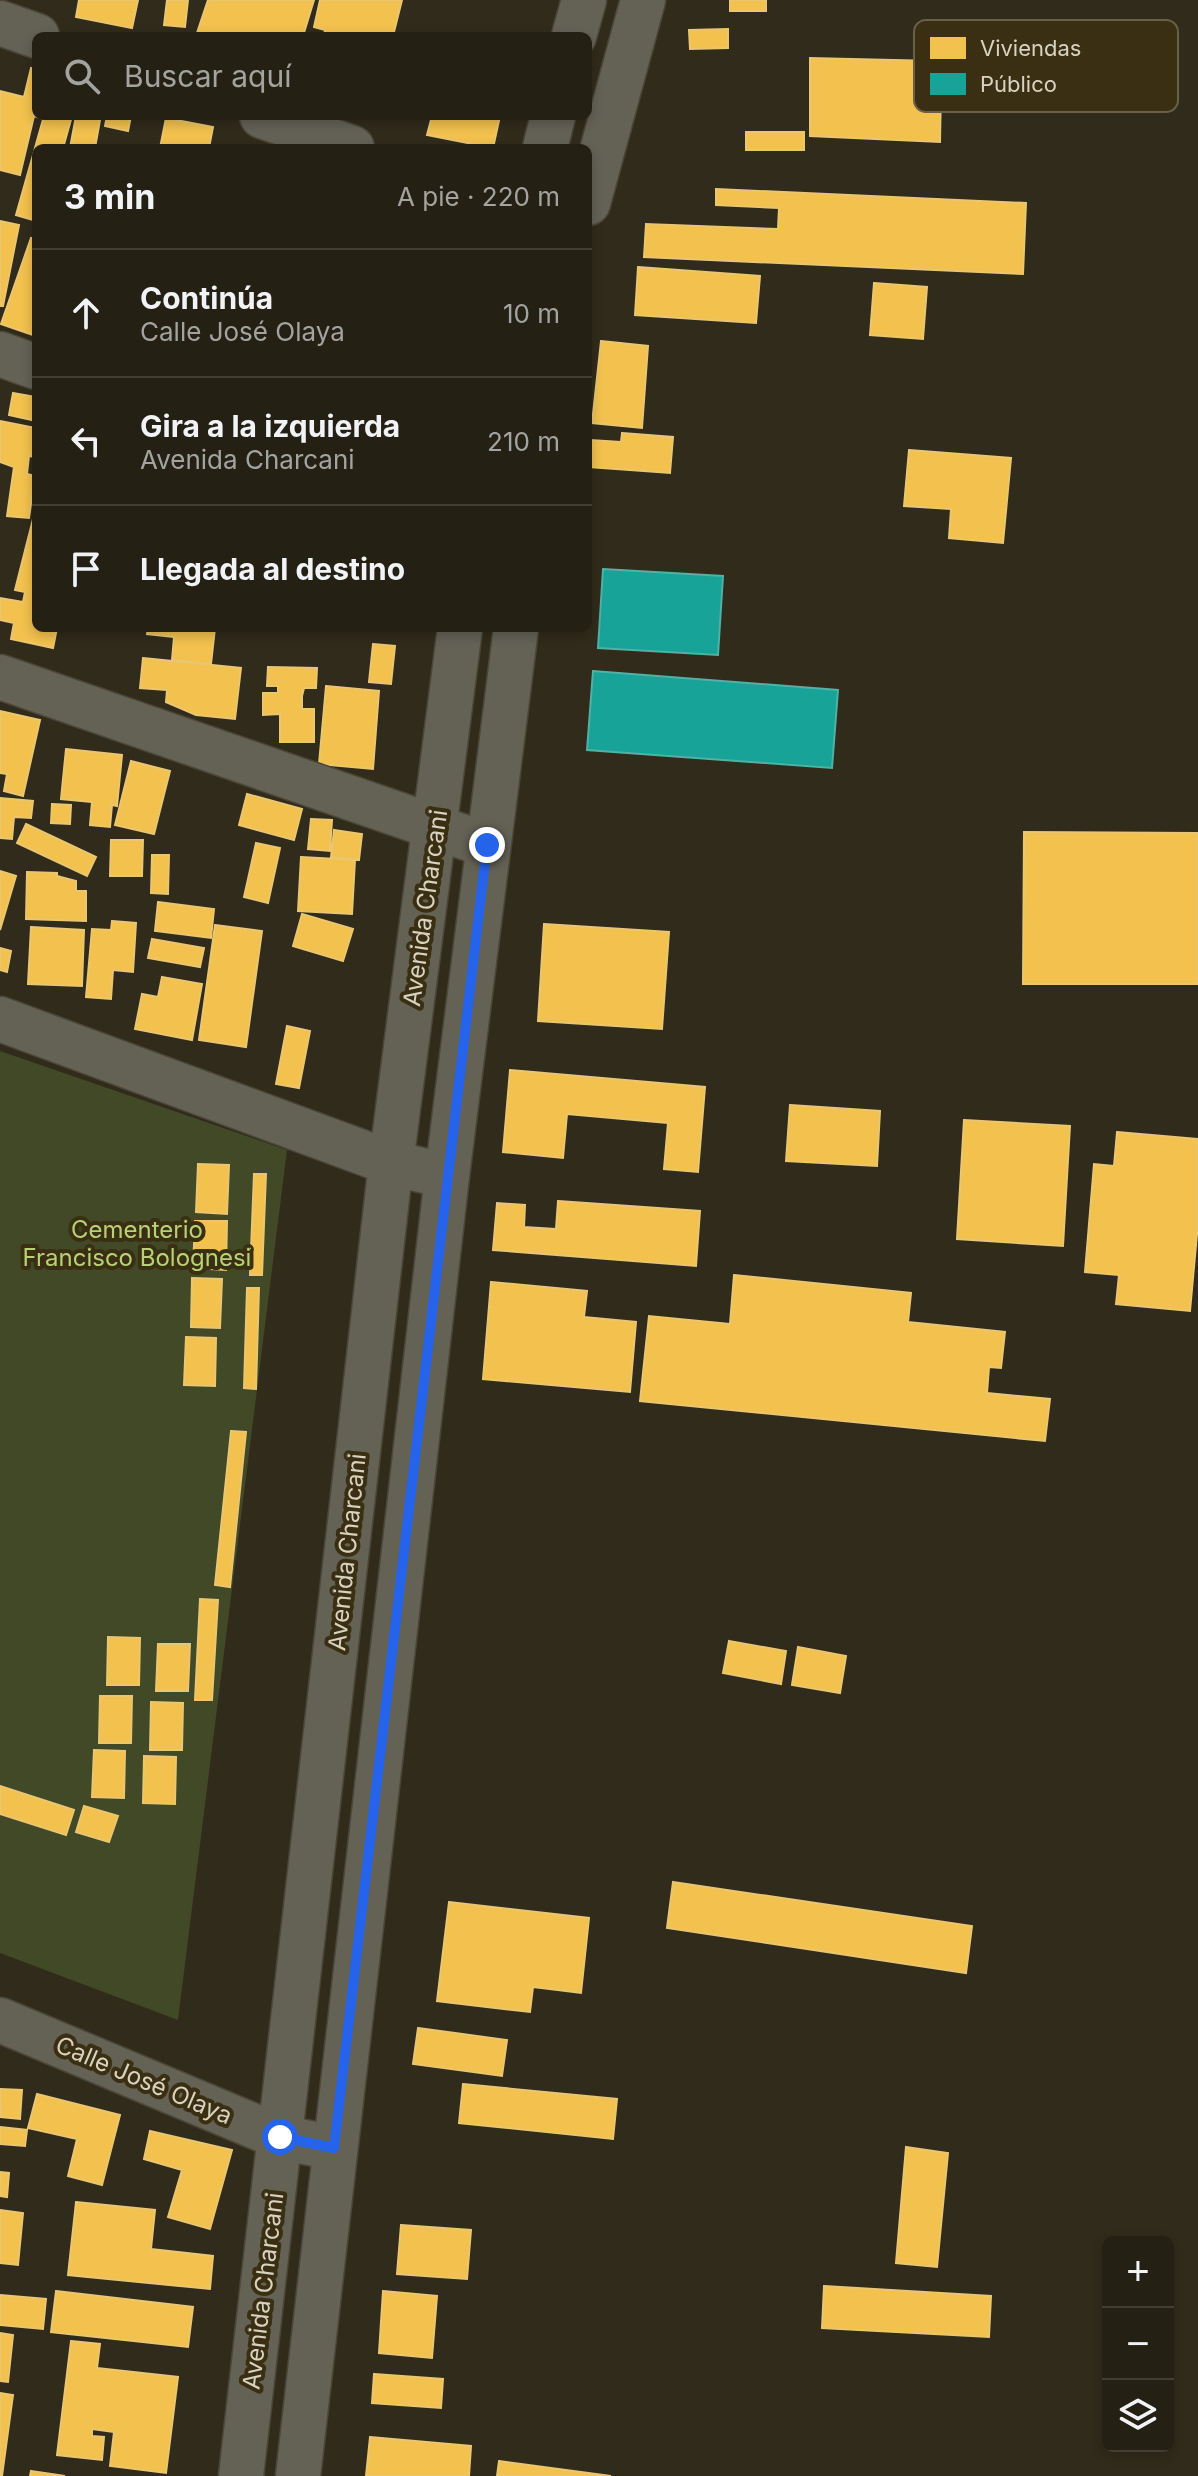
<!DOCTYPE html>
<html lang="es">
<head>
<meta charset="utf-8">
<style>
	body { margin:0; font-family:Inter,sans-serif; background:#2d281d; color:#f1f3f6 }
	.controls { position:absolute; right:24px; bottom:24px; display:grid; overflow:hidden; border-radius:12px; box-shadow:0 4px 12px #0003 }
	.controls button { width:72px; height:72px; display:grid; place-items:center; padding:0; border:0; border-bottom:2px solid #423e34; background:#252014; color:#f1f3f6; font:40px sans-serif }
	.stop { position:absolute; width:24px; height:24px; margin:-18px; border:6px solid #2563eb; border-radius:50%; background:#fff }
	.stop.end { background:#2563eb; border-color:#fff; box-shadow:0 2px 8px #0008 }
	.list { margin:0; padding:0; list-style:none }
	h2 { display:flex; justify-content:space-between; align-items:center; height:104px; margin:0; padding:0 32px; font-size:34px }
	h2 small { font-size:26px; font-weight:400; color:#a3a3a0 }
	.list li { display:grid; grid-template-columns:52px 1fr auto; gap:24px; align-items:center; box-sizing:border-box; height:128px; padding:0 32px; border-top:2px solid #423e34 }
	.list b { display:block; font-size:30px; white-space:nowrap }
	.list p { margin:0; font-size:26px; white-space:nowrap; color:#a3a3a0 }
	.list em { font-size:26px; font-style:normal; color:#a3a3a0 }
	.icon { flex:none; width:44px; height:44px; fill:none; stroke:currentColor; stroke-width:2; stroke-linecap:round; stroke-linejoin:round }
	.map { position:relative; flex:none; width:1198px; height:2476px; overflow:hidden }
	.search { position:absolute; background:#252014; box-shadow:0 4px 12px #0003; left:32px; top:32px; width:560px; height:88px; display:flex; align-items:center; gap:20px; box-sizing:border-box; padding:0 28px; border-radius:12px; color:#a3a3a0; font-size:30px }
	.panel { position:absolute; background:#252014; box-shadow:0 4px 12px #0003; left:32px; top:144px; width:560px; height:488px; border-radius:12px }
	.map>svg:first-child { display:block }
	.green { fill:#414926 }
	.homes { fill:#f2c14e; stroke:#eac670; stroke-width:2 }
	.public { fill:#17a398; stroke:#51b1a4; stroke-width:2 }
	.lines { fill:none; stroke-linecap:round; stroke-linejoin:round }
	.minor-casing { stroke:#4a4638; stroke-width:47 }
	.secondary-casing { stroke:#4a4638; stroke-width:47 }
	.minor { stroke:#646155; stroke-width:44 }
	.secondary { stroke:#646155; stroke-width:44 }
	.route { stroke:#2563eb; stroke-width:10 }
	.labels { text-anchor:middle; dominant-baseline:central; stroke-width:8; stroke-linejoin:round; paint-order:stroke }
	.street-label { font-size:24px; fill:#d8d2c1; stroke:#3a2f12 }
	.park-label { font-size:24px; fill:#b6d276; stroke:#3a2f12 }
	.key { fill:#3a2f12; stroke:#696047; stroke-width:2 }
	.key-label { font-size:22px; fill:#d8d2c1 }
</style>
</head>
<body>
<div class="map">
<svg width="1198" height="2476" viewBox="0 0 1198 2476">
	<rect width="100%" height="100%" fill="#312b1b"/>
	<path class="green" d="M0 1051 287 1150 178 2020 0 1953Z"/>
	<path class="homes" d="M79 0H138L132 28 76 17Z
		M167 0H188L185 27 164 25Z
		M208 0H314L303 36H196Z
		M320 0H402L393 36H324L325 30 314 27Z
		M730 0H766V11H730Z
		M728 29V48L690 49 689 30Z
		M937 30H968L967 54 980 55 979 90 941 89 940 142 810 136V58L936 61Z
		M31 68 36 70V116H44L43 119 34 116 20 175 0 170V91L24 97Z
		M44 116H72L63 148H36V221L16 215Z
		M76 116 100 120 95 148H70Z
		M107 116H131L128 131 105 126Z
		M432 116H500L493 148 427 135Z
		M166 118 213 127 209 148H160Z
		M746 132H804V150H746Z
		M716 189 1026 203 1023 274 644 257 646 224 778 229 779 208 716 205Z
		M0 221 19 225 3 306H0Z
		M31 238 36 239V336L1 324Z
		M638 267 760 276 756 323 635 315Z
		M874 283 927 287 923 339 870 335Z
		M601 341 648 346 642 428 592 423Z
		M13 393 36 397V421L9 415Z
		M0 421 36 428V457L29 456 27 474 35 476 29 518 7 516 14 467 0 462Z
		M622 433 673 437 670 473 589 467 591 440 621 442Z
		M909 450 1011 458 1003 543 949 538 951 509 904 506Z
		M33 519 36 520V628H57L53 648 11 639 14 623 0 620V598L23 602 25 592 15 590Z
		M148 628H215L211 664 172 660 174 637 147 634Z
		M373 644 395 646 391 684 369 682Z
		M143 658 241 668 235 719 196 715 166 702 167 690 140 688Z
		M268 667 317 668 316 688H304L302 696V709H314V742H280V714L263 715V693H278V686H267Z
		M326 686 379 691 373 769 319 764Z
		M0 711 40 720 23 796 4 791 7 774 0 773Z
		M66 749 122 755 117 806 112 805 110 827 90 825 92 802 61 799Z
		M131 761 170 771 154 834 115 825Z
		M247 794 302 809 294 840 239 825Z
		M0 798 33 801 31 818 14 817 12 839 0 838Z
		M52 804 71 805 70 824 51 823Z
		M311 819 332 820 330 851 308 849Z
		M26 824 96 857 87 876 17 843Z
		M334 830 362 834 359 860 331 857Z
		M1024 832 1198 833V984H1023Z
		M111 840H143L142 876H110Z
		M256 843 280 848 268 903 244 897Z
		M152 855H169L168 894 151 893Z
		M301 857 355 860 352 914 298 911Z
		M0 871 16 876 0 930Z
		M27 872 57 873V876L76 881V891H86V921L26 919Z
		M158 902 214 909 211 938 155 931Z
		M302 914 353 929 343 961 293 946Z
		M112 921 136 923 133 972 113 970 111 999 86 997 92 929 111 930Z
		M544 924 669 932 662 1029 538 1021Z
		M215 925 262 931 246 1047 199 1040Z
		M31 927 84 930 82 986 28 984Z
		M152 939 204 948 200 967 148 958Z
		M0 948 11 951 7 972 0 970Z
		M162 977 202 984 192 1040 135 1029 142 994 158 997Z
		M287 1026 310 1031 299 1088 276 1084Z
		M510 1070 705 1087 698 1172 664 1169 668 1123 567 1114 563 1158 503 1152Z
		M790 1105 880 1111 877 1166 786 1161Z
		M964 1120 1070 1126 1063 1246 957 1239Z
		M1117 1132 1198 1139V1223L1190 1311 1116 1304 1119 1275 1085 1272 1094 1164 1114 1166Z
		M198 1164 229 1165 227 1214 196 1212Z
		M254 1174H266L262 1275H250Z
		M558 1201 700 1211 696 1266 493 1250 497 1203 525 1205 524 1227 556 1229Z
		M195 1221H227L226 1270 193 1268Z
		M734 1275 911 1293 908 1322 1005 1332 1001 1368 989 1367 987 1393 1050 1399 1045 1441 640 1401 649 1316 730 1324Z
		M192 1278 222 1279 220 1328 191 1327Z
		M491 1282 587 1291 584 1317 636 1322 630 1392 483 1379Z
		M247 1288H259L256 1389 244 1388Z
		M186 1337 216 1338 215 1386 184 1385Z
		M231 1431 246 1432 230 1587 215 1585Z
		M200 1599 218 1600 212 1700H195Z
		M108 1637 140 1638 139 1685H107Z
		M729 1641 786 1651 781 1684 723 1673Z
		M158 1644H190L188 1691H156Z
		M798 1647 846 1656 840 1693 792 1685Z
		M100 1696H132L131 1743H99Z
		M151 1702 183 1703 182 1750H150Z
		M94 1750 125 1751 124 1798 92 1797Z
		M144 1756 176 1757 175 1804 143 1803Z
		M0 1786 74 1810 66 1835 0 1814Z
		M84 1806 118 1816 109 1842 76 1832Z
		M673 1882 972 1926 966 1973 667 1928Z
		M449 1902 589 1918 581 1993 533 1987 530 2012 437 2001Z
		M418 2028 507 2040 502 2076 413 2064Z
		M463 2084 617 2099 613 2139 459 2123Z
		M0 2089 22 2090 20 2119 1 2117Z
		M37 2094 120 2115 102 2185 68 2176 77 2139 28 2128Z
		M0 2127 27 2130 25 2146 0 2144Z
		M150 2131 232 2150 210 2229 168 2217 182 2170 144 2159Z
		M906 2147 948 2153 937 2267 896 2263Z
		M0 2172 9 2173 7 2197 0 2196Z
		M76 2202 155 2210 151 2249 213 2256 210 2289 68 2275Z
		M0 2210 23 2213 18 2265 0 2263Z
		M401 2225 471 2230 467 2279 397 2274Z
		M824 2286 991 2296 989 2337 822 2328Z
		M56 2291 193 2307 188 2347 51 2332Z
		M383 2291 437 2296 432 2358 379 2353Z
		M0 2295 46 2299 43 2329 0 2325Z
		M0 2333 13 2335 8 2382 0 2381Z
		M71 2341 100 2344 97 2368 178 2377 166 2473 110 2466 114 2432 92 2429V2436L104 2437 102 2460 57 2455Z
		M374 2374 443 2379 441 2408 372 2403Z
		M0 2393 13 2395 2 2476H0Z
		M370 2437 471 2446 469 2476H366Z
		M499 2461 611 2476H497Z
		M31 2471 65 2476H30Z"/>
	<path class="public" d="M603 569 723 576 718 655 598 648Z
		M593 671 838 690 832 768 587 750Z"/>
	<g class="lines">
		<defs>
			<path id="minor" d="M0 23 37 36
				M262 116 352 148
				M0 354 36 367
				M0 677 487 845
				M0 1019 391 1163 447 1176
				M0 2020 280 2137 334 2148"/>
			<path id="secondary" d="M574 36 584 0
				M545 148 553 116
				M588 203 643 0
				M241 2476 391 1163 460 628
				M298 2476 447 1176 516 628"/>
		</defs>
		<use href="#minor" class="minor-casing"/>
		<use href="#secondary" class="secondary-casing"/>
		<use href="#minor" class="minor"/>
		<use href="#secondary" class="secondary"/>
	</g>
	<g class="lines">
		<path class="route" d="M280 2137 334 2148 487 845"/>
	</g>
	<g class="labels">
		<g class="street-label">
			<text transform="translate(425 908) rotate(-82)">Avenida Charcani</text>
			<text transform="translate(347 1552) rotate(-84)">Avenida Charcani</text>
			<text transform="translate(144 2080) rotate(23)">Calle José Olaya</text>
			<text transform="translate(263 2291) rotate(-83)">Avenida Charcani</text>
		</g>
		<g class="park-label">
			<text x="137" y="1229">Cementerio<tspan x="137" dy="28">Francisco Bolognesi</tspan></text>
		</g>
	</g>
	<rect x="914" y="20" width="264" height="92" rx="12" class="key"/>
	<rect x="930" y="37" width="36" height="22" fill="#f2c14e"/>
	<rect x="930" y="73" width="36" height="22" fill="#17a398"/>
	<g class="key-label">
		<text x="980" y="56">Viviendas</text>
		<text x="980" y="92">Público</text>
	</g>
</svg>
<div class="controls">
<button>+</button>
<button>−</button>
<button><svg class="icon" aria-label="layers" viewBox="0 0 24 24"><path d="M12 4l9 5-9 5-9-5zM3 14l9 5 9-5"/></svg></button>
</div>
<div class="stop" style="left:280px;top:2137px"></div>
<div class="stop end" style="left:487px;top:845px"></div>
<div class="search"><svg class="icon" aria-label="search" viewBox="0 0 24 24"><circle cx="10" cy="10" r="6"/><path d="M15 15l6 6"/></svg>Buscar aquí</div>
<section class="panel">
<h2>3 min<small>A pie · 220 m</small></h2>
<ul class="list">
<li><svg class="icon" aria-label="ahead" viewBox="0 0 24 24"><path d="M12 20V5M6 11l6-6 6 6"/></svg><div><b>Continúa</b><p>Calle José Olaya</p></div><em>10 m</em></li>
<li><svg class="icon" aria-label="left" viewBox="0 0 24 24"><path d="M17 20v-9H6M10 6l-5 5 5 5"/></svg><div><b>Gira a la izquierda</b><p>Avenida Charcani</p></div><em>210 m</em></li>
<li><svg class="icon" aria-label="arrive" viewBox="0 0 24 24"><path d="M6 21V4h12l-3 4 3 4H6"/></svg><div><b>Llegada al destino</b></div></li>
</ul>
</section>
</div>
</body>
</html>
